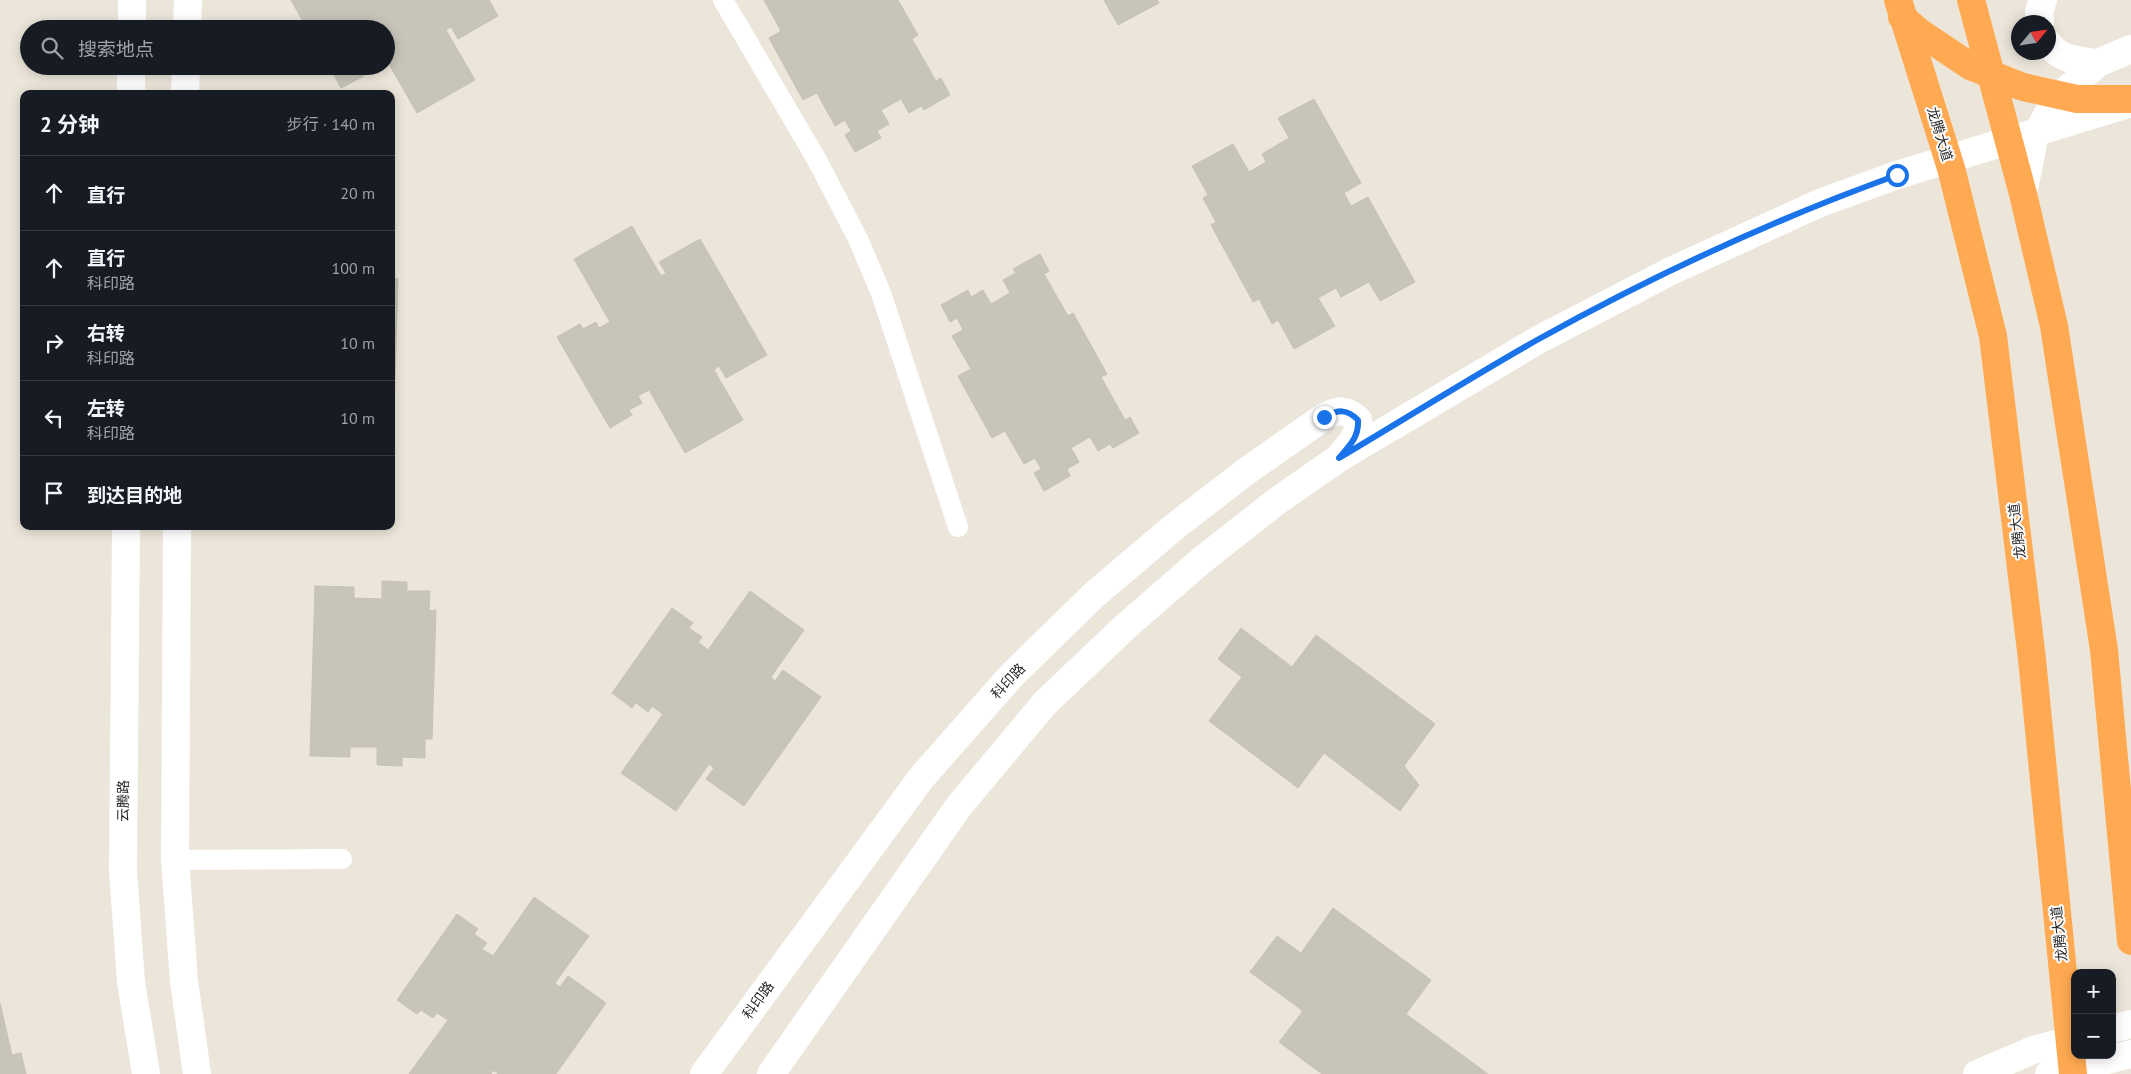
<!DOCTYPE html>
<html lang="zh">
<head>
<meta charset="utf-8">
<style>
	body { margin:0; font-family:"PT Sans","Noto Sans SC",sans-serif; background:#242831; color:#f1f3f6 }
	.controls { position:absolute; right:15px; bottom:15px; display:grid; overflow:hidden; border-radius:10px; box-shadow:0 2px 12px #0003 }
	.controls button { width:45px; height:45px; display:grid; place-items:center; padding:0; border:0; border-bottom:1px solid #363941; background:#171b24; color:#f1f3f6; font:25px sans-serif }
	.compass { position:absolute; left:2011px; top:15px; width:45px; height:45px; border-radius:50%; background:#171b24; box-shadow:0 2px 12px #0003; rotate:61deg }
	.stop { position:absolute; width:15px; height:15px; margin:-11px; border:4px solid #1a73e8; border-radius:50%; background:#fff }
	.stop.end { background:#1a73e8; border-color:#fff; box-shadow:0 1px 5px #0008 }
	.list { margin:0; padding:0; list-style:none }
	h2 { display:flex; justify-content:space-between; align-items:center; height:65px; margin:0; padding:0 20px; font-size:21px }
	h2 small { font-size:16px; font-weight:400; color:#9ea1a6 }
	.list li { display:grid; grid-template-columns:32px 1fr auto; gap:15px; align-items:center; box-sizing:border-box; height:75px; padding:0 20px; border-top:1px solid #363941 }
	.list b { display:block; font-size:19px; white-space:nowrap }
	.list p { margin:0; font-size:16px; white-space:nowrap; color:#9ea1a6 }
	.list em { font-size:16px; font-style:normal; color:#9ea1a6 }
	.icon { flex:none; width:28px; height:28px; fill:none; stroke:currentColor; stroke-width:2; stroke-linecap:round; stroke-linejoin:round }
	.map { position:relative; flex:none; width:2131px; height:1074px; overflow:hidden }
	.search { position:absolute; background:#171b24; box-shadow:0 2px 12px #0003; left:20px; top:20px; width:375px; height:55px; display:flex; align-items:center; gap:12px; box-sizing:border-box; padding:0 18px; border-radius:28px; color:#9ea1a6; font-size:19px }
	.panel { position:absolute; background:#171b24; box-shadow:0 2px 12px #0003; left:20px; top:90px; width:375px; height:440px; border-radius:10px }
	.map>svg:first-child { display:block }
	.building { fill:#c7c4b9; stroke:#c8c2b4 }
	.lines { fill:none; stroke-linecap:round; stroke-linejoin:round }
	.lane { stroke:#fff; stroke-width:20 }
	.street { stroke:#fff; stroke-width:28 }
	.secondary { stroke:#fff; stroke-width:28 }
	.highway { stroke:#ffa952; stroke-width:28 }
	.route { stroke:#1a73e8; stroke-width:6 }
	.labels { text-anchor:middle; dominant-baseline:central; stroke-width:4; stroke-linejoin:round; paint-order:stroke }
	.street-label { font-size:14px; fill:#292929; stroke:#fff }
</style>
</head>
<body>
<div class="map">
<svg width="2131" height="1074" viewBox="0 0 2131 1074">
	<rect width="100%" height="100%" fill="#ece6da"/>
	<path class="building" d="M291 0H489L498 16 458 39 451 27 446 30 475 80 417 113 386 59V29H307Z
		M764 0H898L918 35 912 39 936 81 941 78 950 95 924 110 921 106 909 113 901 99 881 110 889 124 877 131 881 138 855 152 845 135 851 131 845 120 835 126 817 93 803 100 769 38 781 31Z
		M1104 0H1157L1159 3 1118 25Z
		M329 66H368L361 70 364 76 341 88Z
		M1314 99 1361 183 1344 193 1351 206 1368 197 1415 282 1380 301 1369 282 1341 297 1336 288 1318 298 1335 326 1294 349 1278 320 1272 324 1259 299 1253 302 1211 225 1216 222 1203 198 1208 195 1192 166 1233 144 1249 172 1266 162 1262 154 1289 138 1278 118Z
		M632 226 661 276 666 273 659 262 700 239 767 355 726 378 719 366 714 370 743 420 685 453 649 390 638 396 642 403 629 410 632 415 610 428 557 337 580 324 583 329 596 322 599 328 610 322 574 259Z
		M1040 254 1049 271 1044 274 1068 316 1073 313 1107 374 1101 377 1125 420 1130 417 1139 433 1113 448 1110 444 1098 451 1090 437 1071 448 1079 462 1067 469 1070 476 1044 491 1034 473 1041 469 1035 458 1024 464 1005 431 992 438 958 376 971 369 952 336 963 330 957 318 950 322 941 305 968 290 971 297 983 290 991 304 1010 293 1003 280 1016 273 1013 269Z
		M391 278 398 279 394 407H391Z
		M382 581 407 582V591H430L429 611 436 610 432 739H425V758L402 757V766L377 765V747H350V757L310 756 315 586 354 587V598L382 599Z
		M750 591 804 630 771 677 775 681 783 670 821 697 744 806 706 779 714 768 709 764 676 811 621 773 663 714 652 706 648 712 636 703 632 708 612 693 672 608 693 623 689 628 702 637 698 642 708 650Z
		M1241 628 1292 667 1316 635 1435 724 1404 766 1419 785 1400 811 1324 753 1298 788 1209 721 1242 677 1218 659Z
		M534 897 589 936 555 983 560 987 568 976 606 1003 556 1074H498L493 1070 491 1074H409L448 1020 437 1013 433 1018 421 1010 417 1014 397 1000 457 914 478 929 474 934 487 943 482 949 493 956Z
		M1333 908 1431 980 1406 1014 1488 1074H1322L1279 1042 1303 1011 1250 972 1277 936 1301 953Z
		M0 1003 12 1055 21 1053 26 1074H0Z"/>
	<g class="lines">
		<path class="lane" d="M723 0 817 160 858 239 881 293 958 527
			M175 860 342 859"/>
		<path class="street" d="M2112 1029 2131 1024
			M1977 1074 2033 1050 2075 1039
			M2049 1074 2131 1054"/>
		<path class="secondary" d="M2040 22 2039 11 2043 0
			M132 29V0
			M187 29 188 0
			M2048 43C2059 60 2080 61 2098 63
			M131 94V66
			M185 94 186 66
			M2023 194 2034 139 2056 99 2098 63 2131 49
			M126 526 123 871 131 982 146 1074
			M177 526 175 860 184 981 197 1074
			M704 1074 922 777 1011 676 1094 595 1174 527 1248 470 1324 417C1338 410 1346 408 1358 420 1359 436 1351 443 1341 455
			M771 1074 959 806 1045 703 1125 627 1202 560 1277 501 1339 458 1538 340 1671 271 1820 203 1897 175 2131 103"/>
		<path class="highway" d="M1898 0 1951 168 1993 336 2032 659 2073 1074
			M1971 0 2023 194 2054 326 2104 650 2131 941
			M1902 17 1918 31 1970 66 2023 87 2077 99H2131"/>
	</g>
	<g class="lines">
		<path class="route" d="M1324 417C1338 410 1346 408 1358 420 1359 437 1350 445 1339 458 1405 419 1470 378 1537 340 1652 276 1773 220 1897 175"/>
	</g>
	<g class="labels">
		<g class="street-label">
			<text transform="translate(1940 134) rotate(73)">龙腾大道</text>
			<text transform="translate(2017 531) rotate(-97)">龙腾大道</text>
			<text transform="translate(1008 681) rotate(-47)">科印路</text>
			<text transform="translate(123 801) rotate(-89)">云腾路</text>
			<text transform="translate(2059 934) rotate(-96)">龙腾大道</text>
			<text transform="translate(758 1000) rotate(-54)">科印路</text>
		</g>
	</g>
</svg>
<div class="controls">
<button>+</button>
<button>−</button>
</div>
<svg class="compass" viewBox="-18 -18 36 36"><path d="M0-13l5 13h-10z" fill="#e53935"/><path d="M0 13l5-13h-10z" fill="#9ea1a6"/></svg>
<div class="stop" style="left:1897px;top:175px"></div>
<div class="stop end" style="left:1324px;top:417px"></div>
<div class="search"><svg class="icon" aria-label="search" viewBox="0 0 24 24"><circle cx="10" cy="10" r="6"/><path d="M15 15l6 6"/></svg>搜索地点</div>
<section class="panel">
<h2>2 分钟<small>步行 · 140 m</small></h2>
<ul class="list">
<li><svg class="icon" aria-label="ahead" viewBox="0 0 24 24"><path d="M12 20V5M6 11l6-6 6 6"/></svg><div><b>直行</b></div><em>20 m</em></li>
<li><svg class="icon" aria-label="ahead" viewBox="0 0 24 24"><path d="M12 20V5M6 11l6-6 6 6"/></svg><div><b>直行</b><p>科印路</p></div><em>100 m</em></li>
<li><svg class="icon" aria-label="right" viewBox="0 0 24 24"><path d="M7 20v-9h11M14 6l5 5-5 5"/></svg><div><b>右转</b><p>科印路</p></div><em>10 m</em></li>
<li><svg class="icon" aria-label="left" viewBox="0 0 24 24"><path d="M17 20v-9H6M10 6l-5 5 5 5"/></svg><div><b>左转</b><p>科印路</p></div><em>10 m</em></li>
<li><svg class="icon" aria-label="arrive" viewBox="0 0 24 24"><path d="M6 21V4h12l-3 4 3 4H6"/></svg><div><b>到达目的地</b></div></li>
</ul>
</section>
</div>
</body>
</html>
